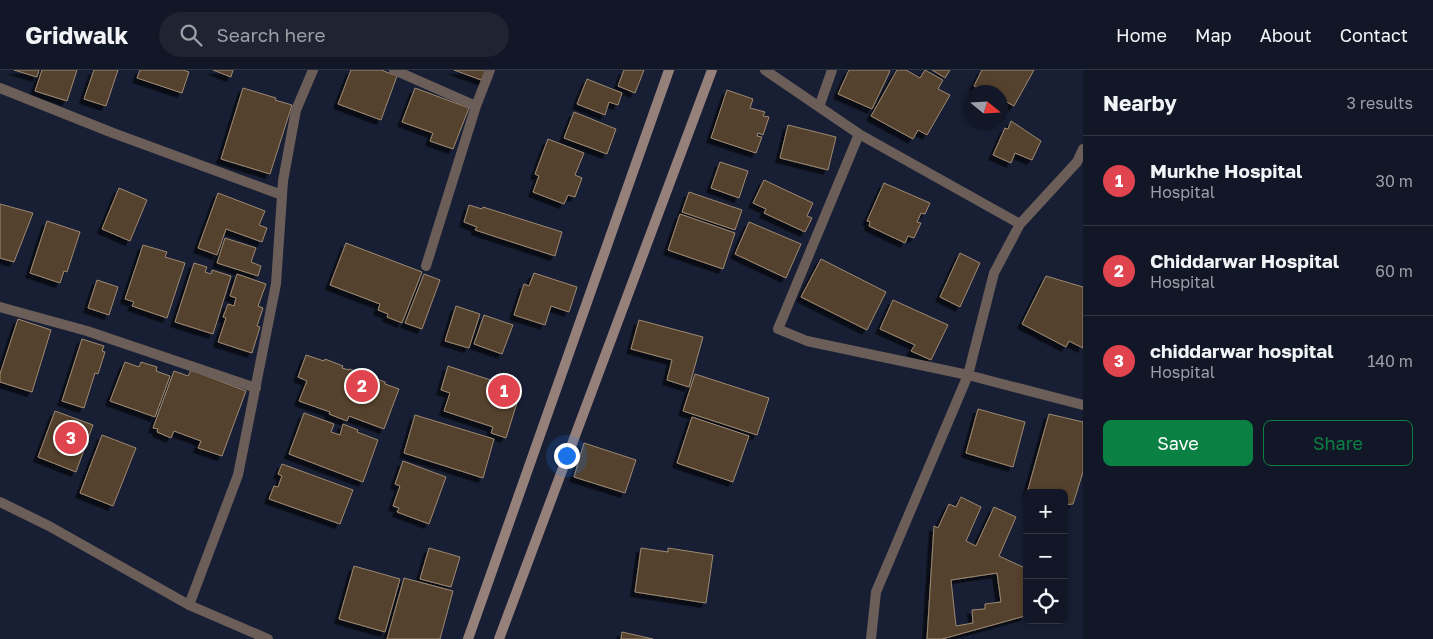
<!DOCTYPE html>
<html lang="en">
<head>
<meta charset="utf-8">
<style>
	body { margin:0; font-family:"Golos Text",sans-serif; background:#1f2433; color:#f1f3f6 }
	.controls { position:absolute; right:15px; bottom:15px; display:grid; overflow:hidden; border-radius:8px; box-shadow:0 2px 8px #0003 }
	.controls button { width:45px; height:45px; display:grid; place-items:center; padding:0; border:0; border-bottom:1px solid #313644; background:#121727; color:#f1f3f6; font:25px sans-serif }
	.compass { position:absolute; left:963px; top:15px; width:45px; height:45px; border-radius:50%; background:#121727; box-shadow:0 2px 8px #0003; rotate:108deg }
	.you { position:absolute; left:566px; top:385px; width:18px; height:18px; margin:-12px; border:4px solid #fff; border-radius:50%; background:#1a73e8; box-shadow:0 0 0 8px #1a73e833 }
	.badge { display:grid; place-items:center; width:32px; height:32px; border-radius:50%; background:#0b8043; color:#fff; font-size:16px; font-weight:700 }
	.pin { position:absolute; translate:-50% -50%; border:2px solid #fff; box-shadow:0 1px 5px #0006 }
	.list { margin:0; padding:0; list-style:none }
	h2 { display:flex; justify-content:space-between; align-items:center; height:65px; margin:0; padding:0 20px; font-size:21px }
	h2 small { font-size:16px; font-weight:400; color:#9c9fa7 }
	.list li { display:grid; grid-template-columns:32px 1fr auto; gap:15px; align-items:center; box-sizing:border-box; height:90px; padding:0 20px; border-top:1px solid #313644 }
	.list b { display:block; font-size:19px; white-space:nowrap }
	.list p { margin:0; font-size:16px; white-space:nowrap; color:#9c9fa7 }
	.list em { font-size:16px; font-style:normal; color:#9c9fa7 }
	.actions { display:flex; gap:10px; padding:15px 20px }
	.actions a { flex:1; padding:11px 0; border:1px solid #0b8043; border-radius:8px; text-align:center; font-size:18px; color:#0b8043 }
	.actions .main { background:#0b8043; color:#fff }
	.icon { flex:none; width:28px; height:28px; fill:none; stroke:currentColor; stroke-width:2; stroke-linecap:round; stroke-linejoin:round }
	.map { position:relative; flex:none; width:1083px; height:569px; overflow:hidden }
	header { display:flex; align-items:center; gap:30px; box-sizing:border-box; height:70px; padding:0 25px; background:#121727; border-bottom:1px solid #313644 }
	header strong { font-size:24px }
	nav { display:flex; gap:28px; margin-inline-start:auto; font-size:18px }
	.search { width:350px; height:45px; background:#1f2433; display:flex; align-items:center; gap:12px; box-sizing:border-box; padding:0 18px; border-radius:28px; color:#9c9fa7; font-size:19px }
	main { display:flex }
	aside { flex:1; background:#121727 }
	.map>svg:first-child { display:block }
	.building { fill:#54422d; stroke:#9d8972; fill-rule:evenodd; filter:url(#shadow) }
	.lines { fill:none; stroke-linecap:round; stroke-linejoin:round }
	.minor { stroke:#6b5e59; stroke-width:10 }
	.secondary { stroke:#96817a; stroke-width:10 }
</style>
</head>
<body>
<header>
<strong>Gridwalk</strong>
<div class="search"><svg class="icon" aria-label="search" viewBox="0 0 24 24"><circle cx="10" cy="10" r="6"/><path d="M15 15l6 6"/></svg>Search here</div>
<nav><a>Home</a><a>Map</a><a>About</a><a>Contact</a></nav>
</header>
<main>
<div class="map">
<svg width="1083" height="569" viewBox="0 0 1083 569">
	<defs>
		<filter id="shadow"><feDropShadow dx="-4.5" dy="4.5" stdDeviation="0" flood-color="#0009"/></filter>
	</defs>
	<rect width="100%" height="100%" fill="#181f34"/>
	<path class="building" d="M14 0H39L37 7Z
		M42 0H77L67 31 35 21Z
		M94 0H118L106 36 84 29Z
		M140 0H183L189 2 182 23 137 8Z
		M213 0H233L231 7Z
		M351 0H381L397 6 381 50 338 34Z
		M454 0H489L484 11Z
		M624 0H644L635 23 618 16Z
		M849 0H888L890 1 872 39 838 24Z
		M897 0H906L920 8 925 0 943 10 938 19 950 25 927 65 918 60 913 69 871 46Z
		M932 0H950L945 8Z
		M982 0H1034L1014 36 1001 29V22H987L974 16Z
		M587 9 622 23 618 35 609 32 605 45 577 34Z
		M243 18 276 28 275 30 292 35 270 104 221 89Z
		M415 18 469 38 453 79 430 71 433 63 402 52Z
		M727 20 753 29 750 38 765 42 763 46 769 47 763 65 758 63 757 66 762 67 756 83 711 68Z
		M574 42 616 59 607 84 564 68Z
		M1011 51 1041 71 1032 90 1015 83 1011 93 993 85 1005 58 1008 59Z
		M788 55 836 67 828 100 780 88Z
		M548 69 584 83 575 105 582 108 575 127 568 125 564 134 533 122 539 106 535 104Z
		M720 92 748 101 739 128 711 118Z
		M764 110 813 133 807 146 812 148 805 162 764 143 766 139 753 133Z
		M884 113 930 133 925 144 921 143 917 152 921 153 914 168 908 166 905 173 869 156 870 152 867 151Z
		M119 118 147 130 130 171 102 159Z
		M689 122 742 140 735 160 682 142Z
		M218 123 265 141 259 155 267 158 262 172 226 159 217 185 198 178Z
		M0 134 33 143 14 192 0 188Z
		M469 135 482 139 483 137 562 162 555 186 475 160 477 157 464 152Z
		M680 144 735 163 723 199 668 180Z
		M47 151 80 162 67 202 64 201 60 213 30 203Z
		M749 152 801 174 786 208 735 184Z
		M225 168 256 178 251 192 261 196 258 206 217 193Z
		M346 173 422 202 402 253 387 247 388 244 378 240 380 234 330 215Z
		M143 175 167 182 165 187 185 193 167 248 132 236 134 232 125 229Z
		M960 183 980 193 960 237 940 227Z
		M821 189 886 222 867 260 801 227Z
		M194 193 207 197 205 202 211 204 212 200 231 206 213 264 175 252Z
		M534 203 577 217 569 242 551 236 545 255 514 245 524 214 529 216Z
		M237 204 266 214 258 236 263 238 257 256 260 257 252 283 218 272 226 248 223 247 228 234 234 236 236 228 230 226Z
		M424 204 440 210 422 259 405 253Z
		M1046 206 1083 217V278L1069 271 1066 277 1022 254Z
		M97 210 118 217 109 245 88 238Z
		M893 230 948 255 931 290 911 281 915 275 880 259Z
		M456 236 480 244 469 278 445 271Z
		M484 245 513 255 502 284 474 274Z
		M18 249 51 260 32 322 0 312V304Z
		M639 250 703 267 689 317 667 310 672 290 631 279Z
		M82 269 104 276 102 281 105 282 98 304 95 303 84 338 62 331Z
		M306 285 324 291 325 289 343 296 342 298 349 300V299L356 301V299L372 305V307L385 312V314L399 319 384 359 349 346 347 351 329 344 330 342 299 331 307 311 298 307Z
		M125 292 139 297 141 292 157 297 156 301 170 306 155 347 110 331Z
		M448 296 521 320 506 368 491 363 493 357 444 341 450 323 441 320Z
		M191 300 246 321 222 386 198 378 201 371 174 361 171 368 157 362 158 359 153 358 174 301 188 306Z
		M695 304 769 328 757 365 683 341Z
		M978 339 1025 352 1013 397 966 383Z
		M55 341 93 355 76 402 38 387Z
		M304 343 334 354 331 362 340 365 343 354 358 360 357 362 378 370 363 412 289 384Z
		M1049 344 1083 352V402L1073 434 1064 435V423H1027Z
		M415 345 494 369 483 408 404 383Z
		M692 347 749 366 733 412 677 393Z
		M102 365 136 378 113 436 80 423Z
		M584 373 636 390 625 423 574 407Z
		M403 391 446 407 429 454 397 442 399 438 393 436 400 416 395 414Z
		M282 394 353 420 340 454 269 429 274 416 278 417 282 406 278 404Z
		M961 427 981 437 966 471 976 476 994 437 1016 447 999 486 1025 498V546L942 569H927L934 456 938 458 949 434 956 437ZM997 503 1001 532 985 534V539L972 540 973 553 956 556 951 510Z
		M429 478 460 487 451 517 420 509Z
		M641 478 668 482V478L713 485 706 533 635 522Z
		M354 496 400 509 385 562 339 549Z
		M404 508 453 521 440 569H387Z
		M622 562 653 569H621Z"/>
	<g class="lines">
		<path class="minor" d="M394 0 476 36
			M765 0 859 64 1020 154
			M0 18 113 63 282 125
			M819 37 832 0
			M859 64 778 259 807 271 968 305 1083 335
			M426 196 476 36 490 0
			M0 237 87 261 256 318
			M0 432 49 456 189 535 268 569
			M189 535 238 405 276 214 283 111 296 40 313 0
			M871 569 876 522 968 305 994 203 1020 154 1077 92 1083 79"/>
		<path class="secondary" d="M468 569 669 0
			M499 569 712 0"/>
	</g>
</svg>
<div class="controls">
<button>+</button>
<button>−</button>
<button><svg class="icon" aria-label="locate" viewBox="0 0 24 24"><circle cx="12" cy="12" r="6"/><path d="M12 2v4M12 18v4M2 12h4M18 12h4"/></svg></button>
</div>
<svg class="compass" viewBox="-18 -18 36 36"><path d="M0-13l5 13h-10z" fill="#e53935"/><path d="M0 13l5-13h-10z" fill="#9c9fa7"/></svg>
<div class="you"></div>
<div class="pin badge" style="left:504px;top:321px;background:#e0444e">1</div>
<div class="pin badge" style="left:362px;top:316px;background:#e0444e">2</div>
<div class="pin badge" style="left:71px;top:368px;background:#e0444e">3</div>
</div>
<aside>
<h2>Nearby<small>3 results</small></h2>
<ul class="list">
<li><span class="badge" style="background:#e0444e">1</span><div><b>Murkhe Hospital</b><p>Hospital</p></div><em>30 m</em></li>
<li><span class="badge" style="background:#e0444e">2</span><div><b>Chiddarwar Hospital</b><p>Hospital</p></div><em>60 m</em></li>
<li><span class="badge" style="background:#e0444e">3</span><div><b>chiddarwar hospital</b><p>Hospital</p></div><em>140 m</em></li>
</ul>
<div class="actions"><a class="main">Save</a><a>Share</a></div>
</aside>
</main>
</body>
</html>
